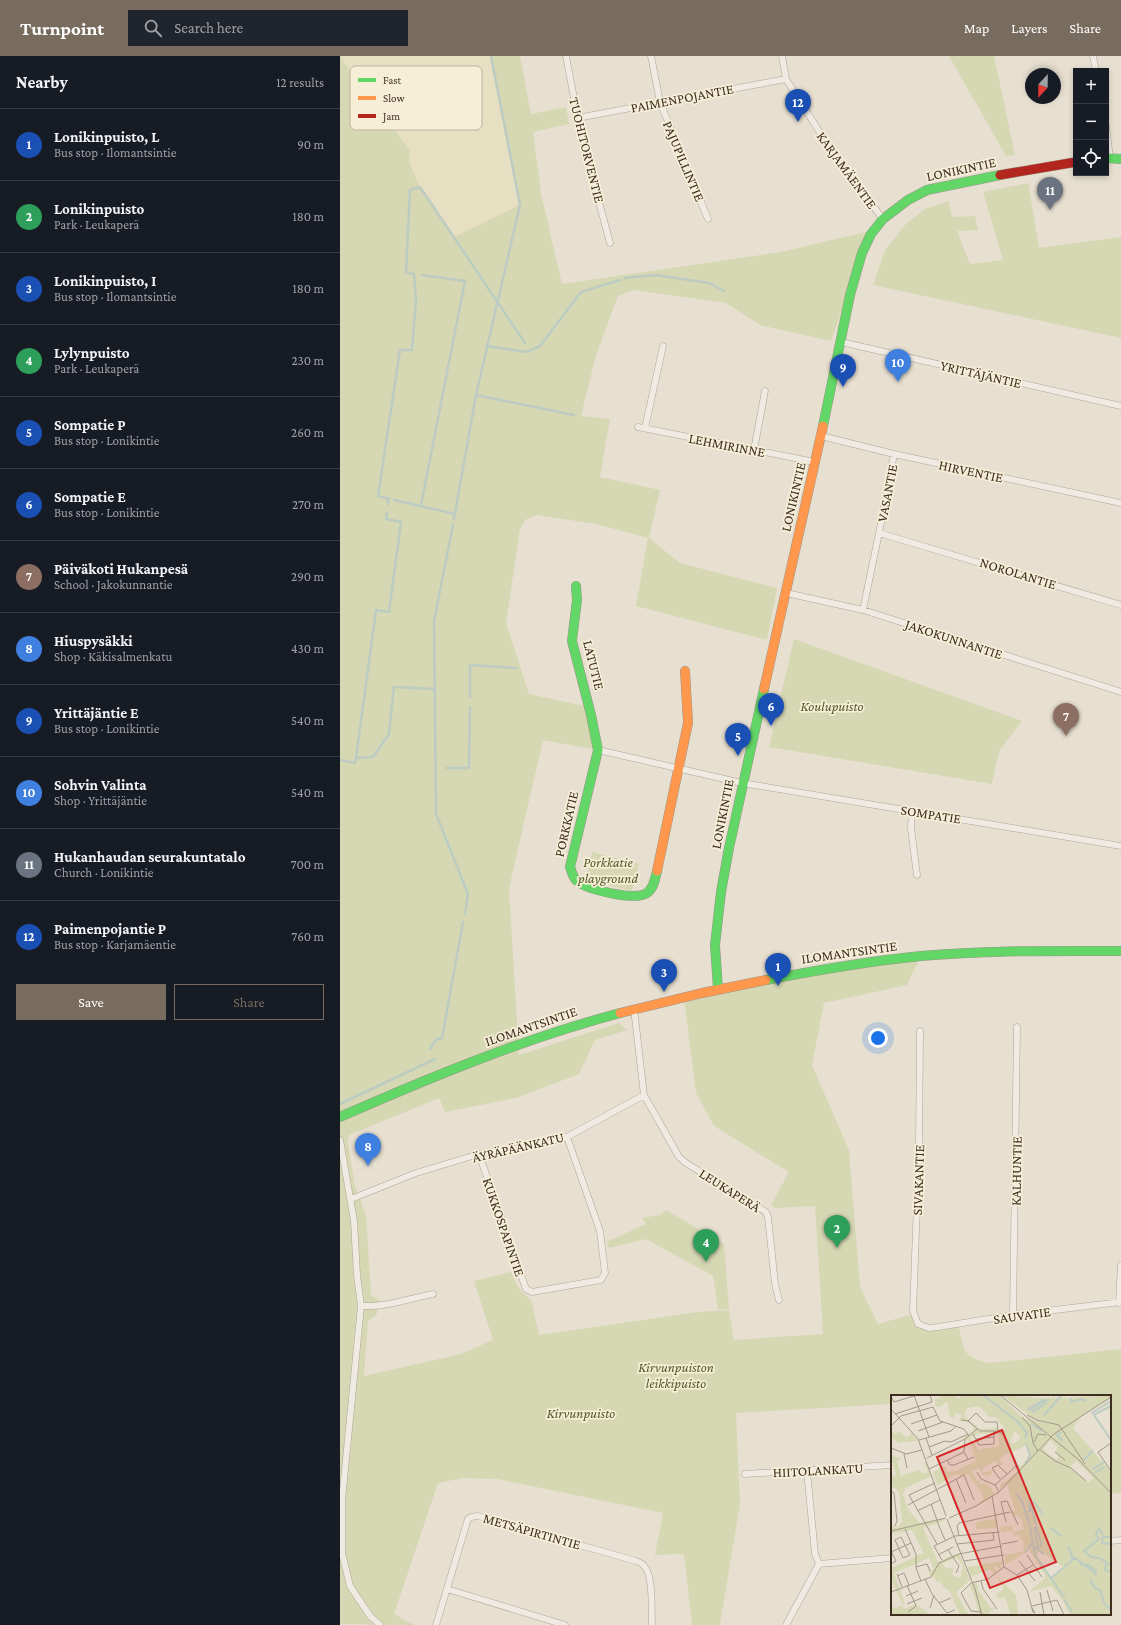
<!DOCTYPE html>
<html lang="en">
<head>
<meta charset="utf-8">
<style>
	body { margin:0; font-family:"Crimson Pro",serif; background:#20242c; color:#f1f3f6 }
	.controls { position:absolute; right:12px; top:12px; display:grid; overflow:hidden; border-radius:0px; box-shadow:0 2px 6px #0003 }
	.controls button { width:36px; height:36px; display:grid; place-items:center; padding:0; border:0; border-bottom:1px solid #363941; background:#171b24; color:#f1f3f6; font:20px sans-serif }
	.compass { position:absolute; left:685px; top:12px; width:36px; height:36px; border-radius:50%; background:#171b24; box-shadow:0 2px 6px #0003; rotate:202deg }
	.you { position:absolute; left:538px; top:982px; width:14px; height:14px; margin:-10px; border:3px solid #fff; border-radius:50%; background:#1a73e8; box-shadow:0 0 0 6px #1a73e833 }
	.badge { display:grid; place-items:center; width:26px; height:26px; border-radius:50%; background:#786c5e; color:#fff; font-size:13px; font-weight:700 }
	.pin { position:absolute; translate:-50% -33px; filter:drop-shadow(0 1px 2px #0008) }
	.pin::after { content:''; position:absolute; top:21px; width:14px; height:12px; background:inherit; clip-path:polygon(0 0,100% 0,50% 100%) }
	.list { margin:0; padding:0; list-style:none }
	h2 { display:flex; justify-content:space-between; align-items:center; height:52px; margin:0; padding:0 16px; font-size:17px }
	h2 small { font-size:13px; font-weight:400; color:#9ea1a6 }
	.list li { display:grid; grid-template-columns:26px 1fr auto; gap:12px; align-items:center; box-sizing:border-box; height:72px; padding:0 16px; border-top:1px solid #363941 }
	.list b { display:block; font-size:15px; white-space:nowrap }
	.list p { margin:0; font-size:13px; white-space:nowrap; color:#9ea1a6 }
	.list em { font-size:13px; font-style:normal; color:#9ea1a6 }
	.actions { display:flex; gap:8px; padding:12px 16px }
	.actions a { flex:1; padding:9px 0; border:1px solid #786c5e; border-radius:0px; text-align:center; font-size:14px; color:#786c5e }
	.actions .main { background:#786c5e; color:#fff }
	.icon { flex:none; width:22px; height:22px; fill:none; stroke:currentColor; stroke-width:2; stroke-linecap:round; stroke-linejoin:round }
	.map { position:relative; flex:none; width:781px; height:1569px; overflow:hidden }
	header { display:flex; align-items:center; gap:24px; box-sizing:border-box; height:56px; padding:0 20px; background:#786c5e; color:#fff }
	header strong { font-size:19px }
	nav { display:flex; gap:22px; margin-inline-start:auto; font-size:14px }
	.search { width:280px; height:36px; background:#20242c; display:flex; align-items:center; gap:10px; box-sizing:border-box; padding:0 14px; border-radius:0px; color:#9ea1a6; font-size:15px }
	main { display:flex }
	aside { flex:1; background:#171b24 }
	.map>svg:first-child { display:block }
	.farmland { fill:#e6dfc2 }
	.green { fill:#d6d7b3 }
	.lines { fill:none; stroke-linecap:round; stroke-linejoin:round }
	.stream { stroke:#bcccc2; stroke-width:2.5 }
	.street-casing { stroke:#ada599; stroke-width:7 }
	.fast-casing { stroke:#9c958a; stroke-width:10 }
	.slow-casing { stroke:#9c958a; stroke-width:10 }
	.jam-casing { stroke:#9c958a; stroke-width:10 }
	.street { stroke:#efebe3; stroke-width:6 }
	.fast { stroke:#63d668; stroke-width:9 }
	.slow { stroke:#ff974d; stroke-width:9 }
	.jam { stroke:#b3261e; stroke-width:9 }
	.labels { text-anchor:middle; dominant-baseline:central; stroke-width:3.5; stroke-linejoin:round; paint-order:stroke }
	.street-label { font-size:14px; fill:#3d2e20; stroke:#f7eed8 }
	.park-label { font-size:14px; font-style:italic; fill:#4d5a26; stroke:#f7eed8 }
	.inset-river { fill:none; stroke:#bcccc2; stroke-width:2 }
	.inset-road { fill:none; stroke:#a3998a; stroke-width:1 }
	.view { fill:#d62828; fill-opacity:0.15; stroke:#d62828; stroke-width:2 }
	.inset-edge { fill:none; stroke:#3d2e20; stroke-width:2 }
	.key { fill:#f7eed8; stroke:#bfb4a1; stroke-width:1 }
	.key-label { font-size:11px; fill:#3d2e20 }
</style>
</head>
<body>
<header>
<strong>Turnpoint</strong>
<div class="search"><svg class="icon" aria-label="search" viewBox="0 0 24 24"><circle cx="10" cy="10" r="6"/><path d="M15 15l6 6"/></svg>Search here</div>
<nav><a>Map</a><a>Layers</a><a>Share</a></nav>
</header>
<main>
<aside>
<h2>Nearby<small>12 results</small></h2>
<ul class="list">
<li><span class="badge" style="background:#1a4fb4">1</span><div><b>Lonikinpuisto, L</b><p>Bus stop · Ilomantsintie</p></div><em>90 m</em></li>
<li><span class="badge" style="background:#2e9e5b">2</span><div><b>Lonikinpuisto</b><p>Park · Leukaperä</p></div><em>180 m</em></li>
<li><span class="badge" style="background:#1a4fb4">3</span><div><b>Lonikinpuisto, I</b><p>Bus stop · Ilomantsintie</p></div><em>180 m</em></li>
<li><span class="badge" style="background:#2e9e5b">4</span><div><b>Lylynpuisto</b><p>Park · Leukaperä</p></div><em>230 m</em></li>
<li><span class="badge" style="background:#1a4fb4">5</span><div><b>Sompatie P</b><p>Bus stop · Lonikintie</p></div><em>260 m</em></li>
<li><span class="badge" style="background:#1a4fb4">6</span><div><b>Sompatie E</b><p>Bus stop · Lonikintie</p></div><em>270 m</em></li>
<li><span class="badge" style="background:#8d6e63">7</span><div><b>Päiväkoti Hukanpesä</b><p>School · Jakokunnantie</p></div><em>290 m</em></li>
<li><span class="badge" style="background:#3f7fe0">8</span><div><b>Hiuspysäkki</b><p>Shop · Käkisalmenkatu</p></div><em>430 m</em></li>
<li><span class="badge" style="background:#1a4fb4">9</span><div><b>Yrittäjäntie E</b><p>Bus stop · Lonikintie</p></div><em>540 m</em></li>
<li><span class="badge" style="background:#3f7fe0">10</span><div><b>Sohvin Valinta</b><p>Shop · Yrittäjäntie</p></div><em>540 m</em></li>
<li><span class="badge" style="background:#6b7280">11</span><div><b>Hukanhaudan seurakuntatalo</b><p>Church · Lonikintie</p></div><em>700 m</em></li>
<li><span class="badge" style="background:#1a4fb4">12</span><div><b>Paimenpojantie P</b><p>Bus stop · Karjamäentie</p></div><em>760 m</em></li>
</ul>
<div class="actions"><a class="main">Save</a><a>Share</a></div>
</aside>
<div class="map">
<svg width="781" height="1569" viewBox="0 0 781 1569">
	<rect width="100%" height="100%" fill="#e7e0d1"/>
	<path class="farmland" d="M0 0H151L180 149 114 181 80 131 69 106 70 95 54 73 34 51Z"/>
	<path class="green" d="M0 0 34 51 54 73 70 95 69 106 80 131 114 181 180 149 151 0H180L191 58 226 51 229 68 193 76 201 137 222 228 441 196 530 175 491 285 420 269 386 247 293 234 278 240 256 299 241 360 270 363 260 421 320 434 309 482 340 507 437 532 427 584 296 550 308 482 256 468 196 459 185 464 180 473 166 567 189 638 249 651 258 694 203 684 169 832 179 999 279 967 287 974 255 984 239 1018 176 1042 105 1056 99 1042 9 1079 8 1087 15 1130 26 1160 31 1239 40 1245 36 1260 31 1262 28 1266 24 1320 121 1298 153 1284 134 1225 171 1216C176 1227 179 1237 191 1243L199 1279 358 1256 389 1254 394 1284 483 1278 475 1150 436 1152 431 1149 449 1116 374 1070 356 1037 344 942 581 899 567 929 484 947 472 1009 509 1094 520 1231 538 1268 570 1259 576 1269 582 1273 619 1271C624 1297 623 1300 649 1307L781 1293V1437L770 1438V1340H552V1348L396 1357 400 1448 380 1569H352L344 1498 315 1499 323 1457 157 1423 123 1422 98 1427 54 1558 74 1569 0 1568Z
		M609 0H654L675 99 666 100Z
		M688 127 699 192 781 181V282L533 229 545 194 566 168 585 153 609 145 612 161 635 160 638 174 617 175 630 208 663 204 643 136Z
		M454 583 682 665 659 695 652 728 429 691Z
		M252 796 299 808 292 835 246 824Z
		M326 1154 384 1188 389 1253H378L373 1220 306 1183 269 1192 266 1186 306 1168 302 1162 320 1159Z"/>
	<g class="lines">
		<path class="stream" d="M73 218 66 216 70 134 80 131 185 287
			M285 222 316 219 369 227 384 235
			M147 290 187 296 200 290 241 236 280 224
			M136 339 234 359
			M49 443 38 440 60 294H72L76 245 74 218H73
			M54 444 115 458
			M48 448V442
			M81 449 125 225 82 219
			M114 463 136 339 180 149 151 0
			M113 469 94 565 96 758 128 838 125 858
			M130 641V609L177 612
			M16 702 36 554 49 556 61 466 46 463 47 457
			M0 704 15 707 16 702 33 701 49 678 54 631 95 633
			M107 712H129L130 651
			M91 993 90 992 97 983 102 982 123 866
			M0 1048 95 1003"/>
		<defs>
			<path id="street" d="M226 0 241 79 270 187
				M311 0 320 46 368 163
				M442 0 446 23 498 105 543 163
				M753 0 756 15
				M237 62 446 23
				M766 70 770 102
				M501 286 781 350
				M298 371 475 406
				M305 372 323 290
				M481 380 554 398 781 447
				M414 394 425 335
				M539 477 554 398
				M446 537 523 554 781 636
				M523 554 539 477 781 549
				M258 694 402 727 781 790
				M572 755 571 772 577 819
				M580 975 579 1094 573 1255 578 1268 589 1272 598 1271 673 1259 781 1246
				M304 1039 339 1101 346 1107 426 1156 428 1161 435 1228 439 1244
				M0 1084 14 1165 17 1219 21 1250 2 1444V1497L10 1530 30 1560 40 1569
				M139 1098 186 1233 192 1236 261 1224 265 1217 260 1175 227 1081
				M11 1143 76 1117 139 1098 193 1090 227 1081 304 1039 294 953
				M779 1247 781 1209
				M21 1250C48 1251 67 1243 93 1238
				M673 1259 677 971
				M405 1418 552 1409
				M770 1485 781 1484
				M479 1508 552 1502
				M107 1533 225 1569
				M96 1569 128 1463 131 1461 138 1460 296 1505C299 1506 303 1508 304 1510 314 1520 311 1555 312 1569
				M446 1569 479 1508 475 1498 467 1415"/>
			<path id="fast" d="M766 102 781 103
				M483 370 510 239 522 197 531 178 543 163 568 144 587 134 660 119
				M236 530 237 544 232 585 251 659 258 694 230 811C232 816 233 822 237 825 248 834 295 845 307 837 314 832 315 823 317 815
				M426 924C478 914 529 905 581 900 648 894 715 895 781 895
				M378 933 375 889 381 836 389 792 424 633
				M0 1061C91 1021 183 983 280 957"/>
			<path id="slow" d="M424 633 483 370
				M317 815 348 667 345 615
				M280 957 362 937 426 924"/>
			<path id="jam" d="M660 119 736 106"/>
		</defs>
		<use href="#street" class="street-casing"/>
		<use href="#fast" class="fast-casing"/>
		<use href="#slow" class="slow-casing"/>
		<use href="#jam" class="jam-casing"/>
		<use href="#street" class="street"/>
		<use href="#fast" class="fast"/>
		<use href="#slow" class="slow"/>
		<use href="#jam" class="jam"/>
	</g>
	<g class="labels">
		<g class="street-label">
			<text transform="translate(342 42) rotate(-11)">PAIMENPOJANTIE</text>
			<text transform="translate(247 94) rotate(76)">TUOHITORVENTIE</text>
			<text transform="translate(344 105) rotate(67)">PAJUPILLINTIE</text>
			<text transform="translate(621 113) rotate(-12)">LONIKINTIE</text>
			<text transform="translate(507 114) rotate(54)">KARJAMÄENTIE</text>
			<text transform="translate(641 318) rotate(13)">YRITTÄJÄNTIE</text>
			<text transform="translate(387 389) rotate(11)">LEHMIRINNE</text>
			<text transform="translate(631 415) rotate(12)">HIRVENTIE</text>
			<text transform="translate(547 437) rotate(-79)">VASANTIE</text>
			<text transform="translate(453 441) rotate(-77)">LONIKINTIE</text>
			<text transform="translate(678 517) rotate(17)">NOROLANTIE</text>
			<text transform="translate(614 583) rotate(18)">JAKOKUNNANTIE</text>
			<text transform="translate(254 609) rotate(76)">LATUTIE</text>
			<text transform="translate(382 758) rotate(-79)">LONIKINTIE</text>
			<text transform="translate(591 758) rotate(9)">SOMPATIE</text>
			<text transform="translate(226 768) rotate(-77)">PORKKATIE</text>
			<text transform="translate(509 896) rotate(-8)">ILOMANTSINTIE</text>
			<text transform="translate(191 970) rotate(-19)">ILOMANTSINTIE</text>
			<text transform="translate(178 1091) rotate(-13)">ÄYRÄPÄÄNKATU</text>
			<text transform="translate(676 1115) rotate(-89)">KALHUNTIE</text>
			<text transform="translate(578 1124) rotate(-88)">SIVAKANTIE</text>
			<text transform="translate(390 1134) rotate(32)">LEUKAPERÄ</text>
			<text transform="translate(164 1171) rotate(71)">KUKKOSPAPINTIE</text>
			<text transform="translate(682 1259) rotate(-8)">SAUVATIE</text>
			<text transform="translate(478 1414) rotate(-3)">HIITOLANKATU</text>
			<text transform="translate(192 1475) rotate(16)">METSÄPIRTINTIE</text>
		</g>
		<g class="park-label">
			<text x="492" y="650">Koulupuisto</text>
			<text x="268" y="806">Porkkatie<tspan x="268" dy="16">playground</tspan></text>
			<text x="336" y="1311">Kirvunpuiston<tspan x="336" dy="16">leikkipuisto</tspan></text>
			<text x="241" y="1357">Kirvunpuisto</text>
		</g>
	</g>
	<g transform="translate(551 1339)">
		<rect width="220" height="220" fill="#e7e0d1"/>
		<path d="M53 0H63L67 4 71 0H108L132 23 168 29 142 23 111 0 147 3H161L163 0V3H174L220 0V3L190 21 182 33 220 77V220H179L171 205 160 191 138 197 155 182 147 169H143L146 167 138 155 114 170V160L133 156 132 145H130L128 140 123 141 122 137 119 136 110 137 109 132 121 131 123 137 133 134 131 125 127 120 122 121 119 117 124 116 116 89 108 95 110 89 127 77 118 57 108 64 112 69 109 71 104 66 91 74 92 77 102 76 98 81 92 80 88 73 81 76 86 86 90 85 89 88 97 90 104 99 85 111 92 104 91 98 77 79 70 81 66 79 46 90 44 79 45 89 42 77 54 71 56 77 64 76 85 66 79 47 72 42 82 37 83 33 79 28 68 25 71 20 65 18 63 23 59 22 56 6 49 12 44 11V5ZM81 12H89L98 22H104L114 33 113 36 106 33 89 34 73 21 75 14ZM124 36 130 43 122 49 119 46ZM107 38 108 51 88 55 79 43 86 39ZM159 45 167 52 164 57 168 60 166 65 152 55ZM135 50 139 61 130 71 127 70 121 57ZM185 66 203 83 197 88 179 72ZM149 156 172 172 159 183 145 160ZM1 36 5 39 8 36 16 43 21 38 26 46 8 48 0 43ZM0 60 11 64 6 66 10 81 27 75 34 79 37 77 33 67H35L40 81 15 93 12 99 18 116 29 128 51 123 52 126 32 133 47 167 67 158 69 161 79 185 65 197 77 220H69L58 195 53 193 49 186 46 187 43 182H40L37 177 43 174 38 163 3 178 14 209 12 210 0 184V173L33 158 21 135 0 139V130L6 133 5 130 8 132 11 126 8 97 0 90V81L5 80ZM66 162 72 172 69 183 61 180 63 172 56 174 51 169ZM105 123 107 133 85 134V128ZM112 166 109 175 105 171 102 172 106 177 103 179 99 174 80 182 76 172ZM105 181 125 200 127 220H120L114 202 107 204 105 199 113 194ZM86 187 87 195 100 213H105L98 217 99 220H89L79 190ZM25 209 39 220H0V210L4 213 11 210 13 214Z" fill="#d6d7b3" fill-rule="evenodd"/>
		<path class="inset-river" d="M92 0 126 26 136 38 134 43M180 3V7L191 4 195 6M136 15 154 4M139 15 158 4M141 17 156 8M201 17 220 45M202 17 220 6M204 19 220 11M153 20 171 0M140 29 151 36M170 37 166 40 172 46M193 65 202 55M134 68 139 61 135 48M202 74 213 67M204 78 214 71M125 99 131 106 139 131M139 108 145 130M136 117 139 116 138 109 143 107 152 120M145 131 151 151M139 132 144 160 173 202M143 132 147 152 150 151M160 133 170 141M212 140 208 133 205 140 208 144 193 156 200 162 208 163 220 170M220 142H212L211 148 220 149M139 149 153 159M177 151 182 163 179 167M134 158 141 148M189 169 197 170 206 177M215 169 214 175 220 177M173 172 184 163 206 180M160 183 172 173M199 185 204 193 209 195 213 208 220 215M173 204 181 217"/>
		<path class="inset-road" d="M23 0 38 42M109 0 188 65 220 98M0 1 3 7 26 0M0 14 27 44 55 121M4 19 41 7 39 0M136 20 146 25 168 30 194 69M131 22 139 31 142 48 147 56M70 25 77 26 89 36H107L112 39 129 77M77 26 85 18 94 27H106L107 36M20 29 46 20M0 31 10 21 42 12 49 26 73 34 78 41M27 36 52 27M82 39 88 50 103 49V36M35 43 41 60M85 44 103 42M28 45 60 36 65 31M143 47 147 39 155 40M220 48 207 57 220 76M38 52 54 46 60 47 77 39M0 53 15 59 31 55M148 54 164 66 180 73 195 86M164 57 174 65M13 59 16 73M36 63 74 44M77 64 73 57 74 44 86 34M56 65 59 70H63L83 62M38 74 73 57M86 77 90 84 104 90M65 84 75 108M109 84 101 73 107 70 116 79M44 88 18 100 46 149M57 89 67 116M0 96 3 98 6 126 4 131M108 97 104 90 125 71M40 109 46 125M17 110 73 80 83 105M26 116 49 105M58 123 85 111 108 97 163 39 220 2M56 124 84 194 91 220M46 126 54 145M115 127 110 107 116 106 127 130M14 134 25 159V173L30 186M0 136 55 123M68 141 66 131 68 128 119 117M10 142 19 160 12 163 4 145ZM66 149 103 145 102 138M111 149 127 146M43 151 64 141 109 137M43 151 51 165M57 155 68 171 65 178M0 157 20 148M47 160 62 152M136 160 151 182M73 166 113 160M128 166 144 186M0 169 5 166 0 156M25 172 36 169 39 176M113 172 126 180 136 195 142 217 144 218 141 213M6 179 11 192M126 180 142 170M6 181 13 178 18 190M34 184 41 199 56 218 64 215M90 186 92 194 106 214M16 190 25 211 17 217M156 195 162 216M0 197 40 182 48 168 68 159 111 151M149 197 153 220M15 201 27 196M48 208 60 203M16 209 31 203M141 211 166 205 173 220M39 213 43 200M90 217 80 216 70 198 80 188 97 184 113 172 101 101"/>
		<path class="view" d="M111 35 165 167 99 193 46 62Z"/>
		<rect width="220" height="220" class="inset-edge"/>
	</g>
	<rect x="10" y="10" width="132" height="64" rx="6" class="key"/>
	<rect x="18" y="22" width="18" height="4" fill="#63d668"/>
	<rect x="18" y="40" width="18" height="4" fill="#ff974d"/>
	<rect x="18" y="58" width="18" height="4" fill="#b3261e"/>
	<g class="key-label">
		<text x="43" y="28">Fast</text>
		<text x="43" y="46">Slow</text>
		<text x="43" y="64">Jam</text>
	</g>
</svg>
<div class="controls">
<button>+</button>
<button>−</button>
<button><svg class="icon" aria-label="locate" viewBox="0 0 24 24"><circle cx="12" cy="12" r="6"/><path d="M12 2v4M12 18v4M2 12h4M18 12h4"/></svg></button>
</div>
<svg class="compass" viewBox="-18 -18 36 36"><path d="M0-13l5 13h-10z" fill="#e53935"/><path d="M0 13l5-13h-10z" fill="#9ea1a6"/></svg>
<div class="you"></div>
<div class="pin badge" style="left:438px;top:930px;background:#1a4fb4">1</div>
<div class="pin badge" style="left:497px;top:1192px;background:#2e9e5b">2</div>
<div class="pin badge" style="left:324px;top:936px;background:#1a4fb4">3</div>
<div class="pin badge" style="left:366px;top:1206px;background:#2e9e5b">4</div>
<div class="pin badge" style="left:398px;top:700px;background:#1a4fb4">5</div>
<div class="pin badge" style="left:431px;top:670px;background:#1a4fb4">6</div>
<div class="pin badge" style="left:726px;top:680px;background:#8d6e63">7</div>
<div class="pin badge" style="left:28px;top:1110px;background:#3f7fe0">8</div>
<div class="pin badge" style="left:503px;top:331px;background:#1a4fb4">9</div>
<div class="pin badge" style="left:558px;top:326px;background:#3f7fe0">10</div>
<div class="pin badge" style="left:710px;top:154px;background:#6b7280">11</div>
<div class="pin badge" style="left:458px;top:66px;background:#1a4fb4">12</div>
</div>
</main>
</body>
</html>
